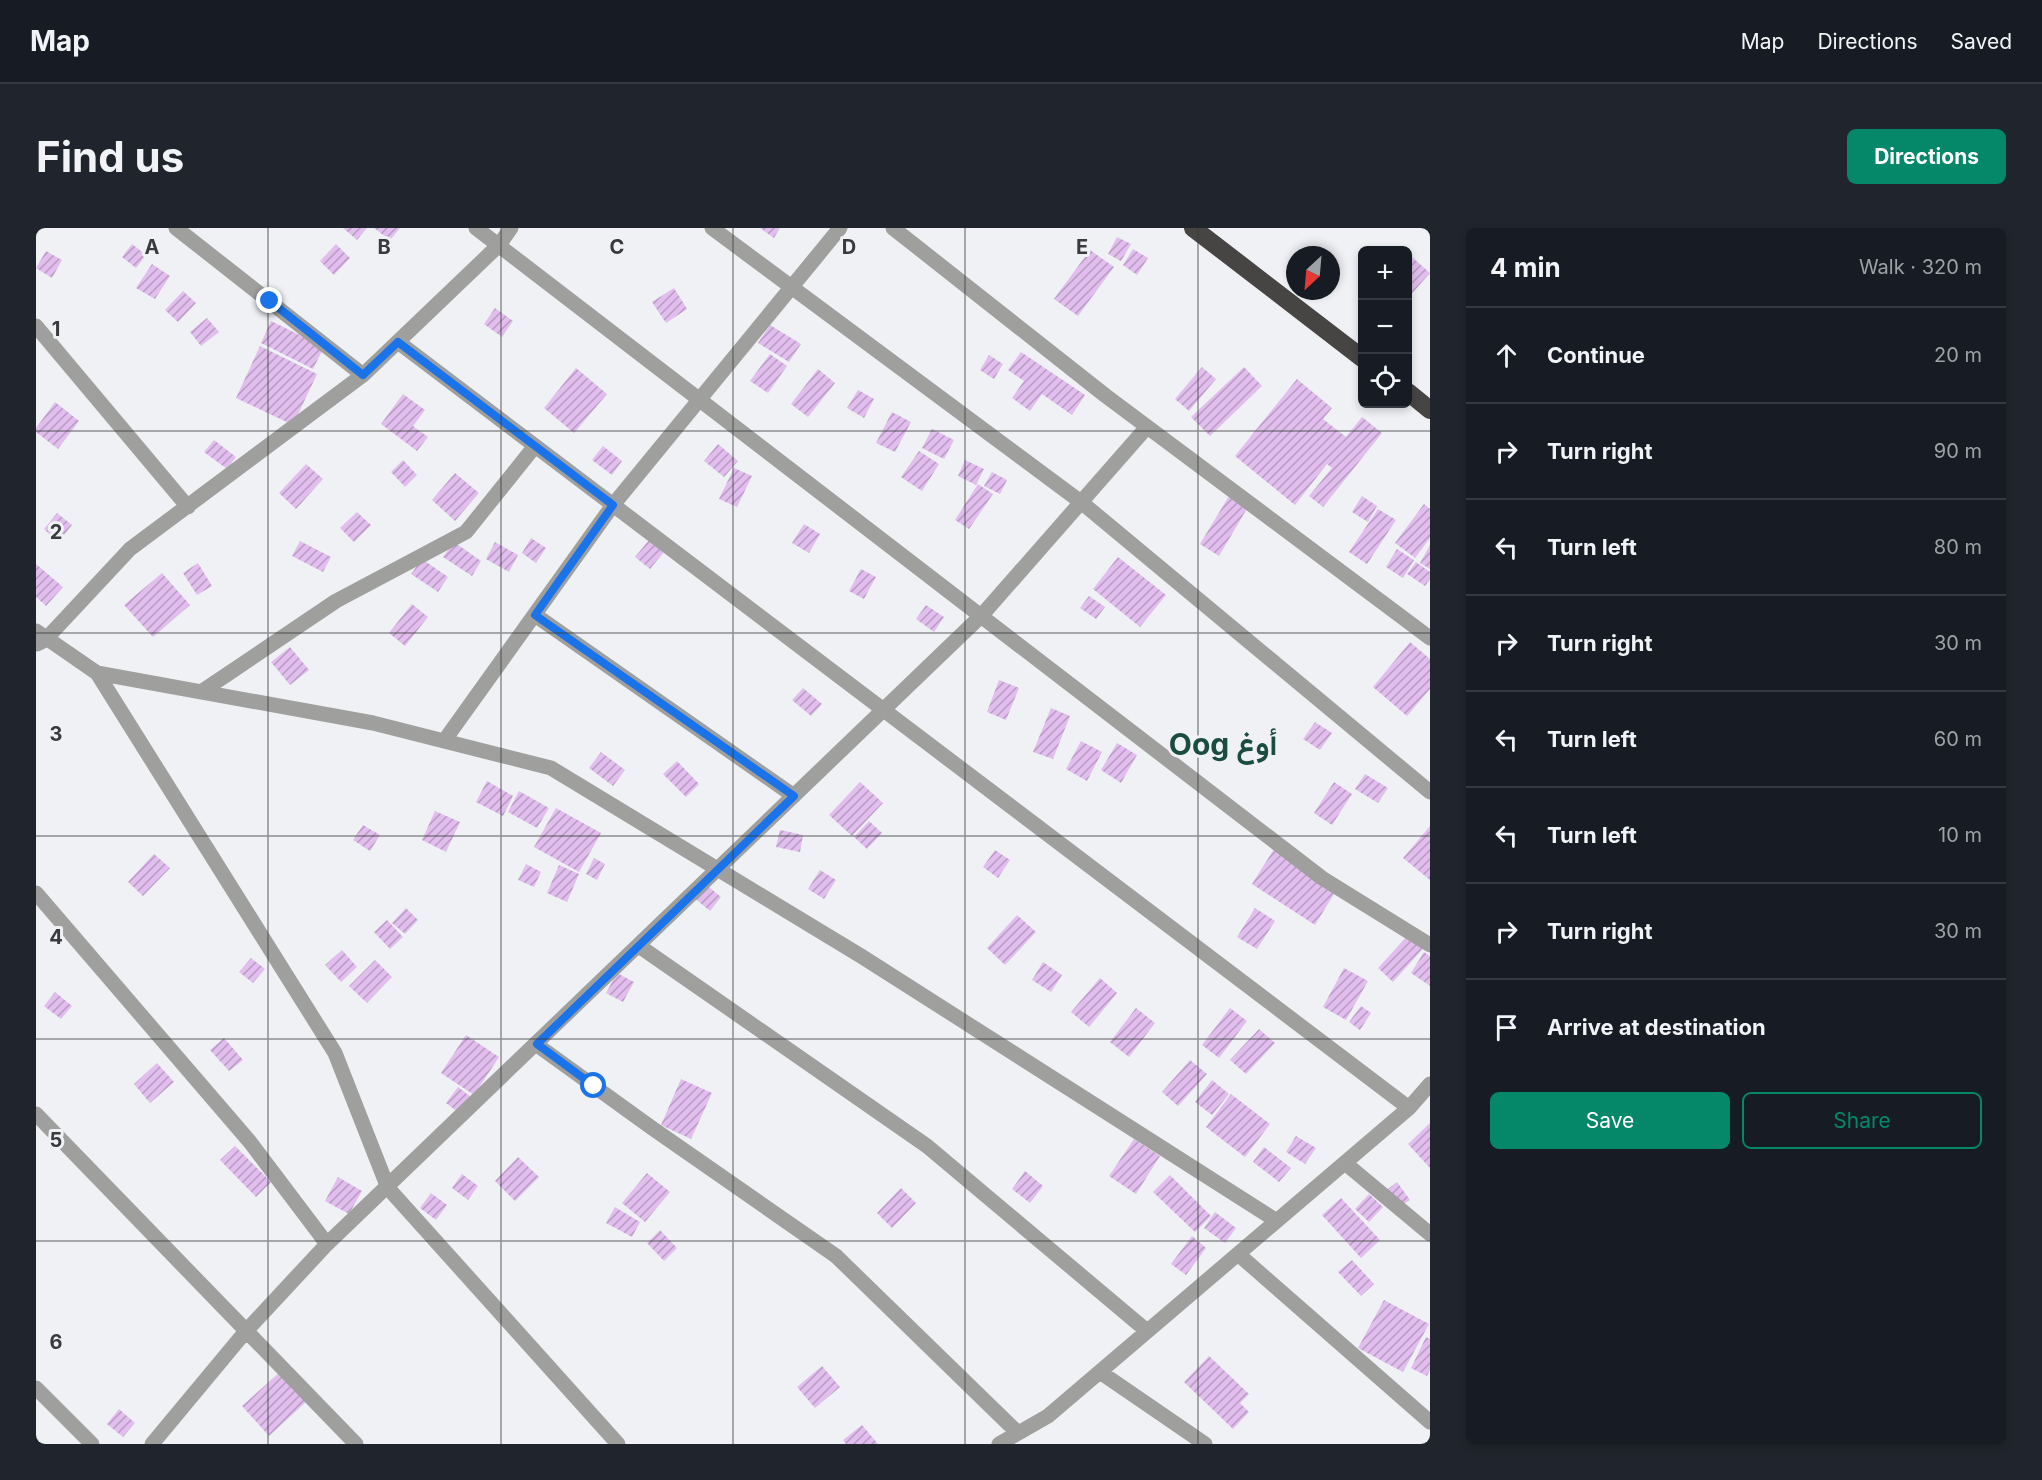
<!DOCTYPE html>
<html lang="en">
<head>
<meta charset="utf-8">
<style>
	body { margin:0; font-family:Inter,Vazirmatn,sans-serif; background:#20242c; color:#f1f3f6 }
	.controls { position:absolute; right:18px; top:18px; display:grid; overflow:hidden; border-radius:9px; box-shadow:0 3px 9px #0003 }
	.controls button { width:54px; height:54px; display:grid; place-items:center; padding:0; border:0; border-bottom:2px solid #363941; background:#171b24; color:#f1f3f6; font:30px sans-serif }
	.compass { position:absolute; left:1250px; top:18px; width:54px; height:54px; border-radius:50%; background:#171b24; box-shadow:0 3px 9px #0003; rotate:206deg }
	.stop { position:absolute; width:18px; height:18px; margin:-14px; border:4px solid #1a73e8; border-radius:50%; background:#fff }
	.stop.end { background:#1a73e8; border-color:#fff; box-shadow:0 2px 6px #0008 }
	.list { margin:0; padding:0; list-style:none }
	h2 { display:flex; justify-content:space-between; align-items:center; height:78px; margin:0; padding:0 24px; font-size:26px }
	h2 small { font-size:20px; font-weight:400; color:#9ea1a6 }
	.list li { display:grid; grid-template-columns:39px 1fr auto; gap:18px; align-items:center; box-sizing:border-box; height:96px; padding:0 24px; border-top:2px solid #363941 }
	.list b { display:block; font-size:22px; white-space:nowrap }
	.list em { font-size:20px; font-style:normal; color:#9ea1a6 }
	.actions { display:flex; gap:12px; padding:18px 24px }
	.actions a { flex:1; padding:14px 0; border:2px solid #05876a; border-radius:9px; text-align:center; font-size:21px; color:#05876a }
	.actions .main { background:#05876a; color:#fff }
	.icon { flex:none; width:33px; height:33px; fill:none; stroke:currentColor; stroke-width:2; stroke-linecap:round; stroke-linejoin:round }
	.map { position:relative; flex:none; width:1394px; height:1216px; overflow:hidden; border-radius:9px }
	header { display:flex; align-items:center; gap:36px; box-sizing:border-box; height:84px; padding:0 30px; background:#171b24; border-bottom:2px solid #363941 }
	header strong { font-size:28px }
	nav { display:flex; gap:33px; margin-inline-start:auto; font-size:21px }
	.intro { display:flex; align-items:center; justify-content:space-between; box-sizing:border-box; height:144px; padding:0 36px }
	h1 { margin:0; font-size:42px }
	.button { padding:15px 27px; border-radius:9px; background:#05876a; color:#fff; font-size:21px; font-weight:700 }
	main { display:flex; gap:36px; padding:0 36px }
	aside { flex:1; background:#171b24; border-radius:9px; box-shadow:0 3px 9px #0003 }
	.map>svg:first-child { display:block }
	.building { fill:url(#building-hatch) }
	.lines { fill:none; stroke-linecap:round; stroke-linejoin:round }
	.minor { stroke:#9f9f9e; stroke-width:15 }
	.highway { stroke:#464543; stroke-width:18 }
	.route { stroke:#1a73e8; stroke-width:8 }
	.grid { fill:none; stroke:#393a3b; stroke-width:1.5; stroke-opacity:0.55 }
	.labels { text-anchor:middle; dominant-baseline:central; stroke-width:6; stroke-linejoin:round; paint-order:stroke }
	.town-label { font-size:30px; font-weight:bold; fill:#1b4d3e; stroke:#f0f1f5 }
	.grid-label { font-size:20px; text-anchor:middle; font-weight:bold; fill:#393a3b; stroke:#f0f1f5; stroke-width:6; stroke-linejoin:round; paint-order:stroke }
</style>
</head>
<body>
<header>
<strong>Map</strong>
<nav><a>Map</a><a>Directions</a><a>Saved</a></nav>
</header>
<div class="intro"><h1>Find us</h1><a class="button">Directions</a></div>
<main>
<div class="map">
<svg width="1394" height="1216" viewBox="0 0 1394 1216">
	<defs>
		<pattern id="building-hatch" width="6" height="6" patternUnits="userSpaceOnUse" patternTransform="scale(1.5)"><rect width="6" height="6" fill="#e1beed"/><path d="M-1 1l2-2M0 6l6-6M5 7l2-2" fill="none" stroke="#b79bc1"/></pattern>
	</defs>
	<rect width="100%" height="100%" fill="#f0f1f5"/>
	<path class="building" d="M307 0H331L321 12Z
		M338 0H364L354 12Z
		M724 0H744L738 10Z
		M1081 9 1095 16 1085 33 1072 26Z
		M96 16 110 27 100 40 86 29Z
		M300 16 314 30 298 47 284 33Z
		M1097 21 1112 30 1101 47 1087 37Z
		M1054 22 1078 39 1042 88 1018 71Z
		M10 23 26 32 16 50 0 40Z
		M1376 29 1394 45 1372 70V33Z
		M116 36 134 48 119 71 100 60Z
		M638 60 651 81 630 95 616 74Z
		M147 63 160 75 142 94 129 82Z
		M459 80 477 93 466 109 448 96Z
		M171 90 183 104 165 118 154 104Z
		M235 93 288 119 277 141 225 115Z
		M734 97 765 116 753 134 722 115Z
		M224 118 281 146 257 197 200 170Z
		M985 124 1049 167 1036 187 1006 166 994 183 976 170 988 153 972 142Z
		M734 126 751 138 732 165 714 153Z
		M953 127 967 136 958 151 944 142Z
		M1166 139 1180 151 1153 183 1139 171Z
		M1208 139 1226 158 1174 208 1155 189Z
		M540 140 571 166 538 205 508 180Z
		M782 141 799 155 772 189 755 176Z
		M1261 151 1296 180 1287 191 1310 209 1326 189 1346 205 1287 279 1273 268 1296 240 1291 236 1259 277 1199 228Z
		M822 162 838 171 828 190 811 180Z
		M367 166 389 182 377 198 392 209 381 223 345 196Z
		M19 174 43 193 22 221 0 204V200Z
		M856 184 875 194 859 224 840 215Z
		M896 201 918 212 908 231 886 220Z
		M178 212 200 229 191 241 168 224Z
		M682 216 702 233 688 249 668 233Z
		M567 218 586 233 576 247 556 232Z
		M883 223 903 236 886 263 865 249Z
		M367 232 381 247 369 259 355 244Z
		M929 232 948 241 940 257 922 248Z
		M270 236 287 251 260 281 243 265Z
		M698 240 716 248 701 279 683 271Z
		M956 244 971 252 964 266 948 258Z
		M419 245 443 265 419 293 396 272Z
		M942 256 957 266 933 301 919 292Z
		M1193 268 1212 279 1183 328 1164 316Z
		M1326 268 1341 278 1332 294 1316 284Z
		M1388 276 1394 281V310L1379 330 1359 315Z
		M1342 281 1360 292 1331 336 1313 324Z
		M321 284 335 297 318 314 304 300Z
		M21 285 36 297 22 314 8 301Z
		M768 296 784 306 773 325 756 315Z
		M495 310 510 320 500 335 486 325Z
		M613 312 628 324 614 341 599 329Z
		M264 313 295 329 287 344 256 328Z
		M418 314 445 333 436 348 407 329Z
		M459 314 482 327 473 344 450 331Z
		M1394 317V341L1384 335Z
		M1361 321 1378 332 1367 350 1350 339Z
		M1082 329 1130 367 1104 399 1057 361Z
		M386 331 412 349 402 364 375 346Z
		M1380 334 1394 344V351L1389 358 1371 346Z
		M162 335 176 358 161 367 147 345Z
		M0 336 27 359 10 378 0 369Z
		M825 341 840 349 828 371 813 363Z
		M126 345 154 377 117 409 88 377Z
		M1053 368 1069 379 1060 391 1044 380Z
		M376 376 392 389 369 418 353 405Z
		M890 377 908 389 898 404 880 391Z
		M1374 414 1394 431V461L1371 488 1337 459Z
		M254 419 273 442 254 457 235 434Z
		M963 452 983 460 970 492 951 484Z
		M767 460 786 476 775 488 756 472Z
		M1015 480 1034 488 1017 531 997 524Z
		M1279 494 1296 505 1284 522 1267 511Z
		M1045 513 1066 524 1051 553 1030 541Z
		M1081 515 1101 527 1085 555 1065 542Z
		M565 524 589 542 577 558 553 540Z
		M641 533 663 556 650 569 627 546Z
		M1329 546 1352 560 1342 575 1319 561Z
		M451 553 477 568 467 588 440 574Z
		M824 554 847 575 816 608 793 587Z
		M1298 554 1316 566 1296 597 1278 585Z
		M483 563 513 580 501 600 472 584Z
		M520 580 565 605 543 644 498 619Z
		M399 583 424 594 410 624 386 612Z
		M833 593 846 605 831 621 818 609Z
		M327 597 344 607 334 623 317 612Z
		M1394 598V652L1367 630Z
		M744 602 767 607 764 624 740 619Z
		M1238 621 1301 661 1279 697 1216 656Z
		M959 622 974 632 962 650 947 639Z
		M118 626 134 640 107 668 92 654Z
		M558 630 569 636 561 652 550 646Z
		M490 636 505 644 498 659 482 652Z
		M523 637 543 646 531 674 511 665Z
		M784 642 800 652 788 671 772 661Z
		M662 650 685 669 674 683 651 664Z
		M370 680 382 692 369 706 356 695Z
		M1219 680 1239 693 1221 721 1201 709Z
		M981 687 1000 704 969 737 951 720Z
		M351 692 367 709 354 721 338 704Z
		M1376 703 1391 716 1357 754 1342 740Z
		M306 722 321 739 305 754 289 737Z
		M1388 724 1394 728V758L1375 745Z
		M215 730 229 741 217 755 203 744Z
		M339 732 356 749 331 775 313 758Z
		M1007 734 1026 747 1015 764 996 752Z
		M1308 740 1332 753 1310 792 1287 779Z
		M581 745 598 754 587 774 570 765Z
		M1064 750 1081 765 1053 799 1035 784Z
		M19 764 36 778 25 791 8 778Z
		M1325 778 1335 785 1324 802 1313 794Z
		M1100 780 1119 795 1093 829 1074 814Z
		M1194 780 1211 793 1183 830 1166 817Z
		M1223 801 1239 815 1210 846 1194 832Z
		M430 807 463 829 438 867 405 845Z
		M188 810 207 832 193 843 174 822Z
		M1154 832 1171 846 1142 878 1126 864Z
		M121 835 138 854 114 875 98 856Z
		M645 851 676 865 655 911 625 897Z
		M1176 852 1193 866 1176 887 1159 874Z
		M422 859 435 869 423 885 410 875Z
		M1195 866 1234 896 1209 929 1170 899Z
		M1394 895V940L1372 916Z
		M1260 908 1280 920 1269 936 1250 924Z
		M1098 911 1124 928 1100 966 1073 948Z
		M199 918 235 954 220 969 184 932Z
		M1228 919 1255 940 1243 954 1217 934Z
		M482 929 503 949 479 973 459 953Z
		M989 943 1007 958 994 975 976 961Z
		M611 945 634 964 609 994 586 975Z
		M426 946 442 958 432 972 416 960Z
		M1134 947 1175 988 1159 1004 1117 964Z
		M302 949 326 963 313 986 289 973Z
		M1361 954 1374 972 1361 981 1348 964Z
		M865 960 880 975 856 1000 841 985Z
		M395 965 411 977 400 992 384 980Z
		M1333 966 1347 979 1333 994 1319 981Z
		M1305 970 1344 1012 1325 1030 1286 987Z
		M579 979 604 994 596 1009 570 995Z
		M1179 984 1200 1000 1189 1015 1168 1000Z
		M624 1002 641 1020 628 1033 611 1015Z
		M1156 1008 1170 1020 1150 1047 1135 1036Z
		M1316 1032 1338 1056 1325 1068 1302 1044Z
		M1348 1072 1393 1096 1367 1144 1322 1120Z
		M1390 1109 1394 1111V1142L1391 1148 1375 1140Z
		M1173 1128 1213 1166 1204 1175 1213 1184 1197 1201 1148 1154Z
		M786 1138 804 1159 779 1180 761 1159Z
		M244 1144 271 1173 233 1208 206 1178Z
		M83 1181 99 1195 87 1209 71 1196Z
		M826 1197 842 1216H810L807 1212Z"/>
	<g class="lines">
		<path class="minor" d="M140 0 327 147
			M440 0 1286 650 1394 717
			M676 0 1045 274 1394 564
			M857 0 1070 168 1394 410
			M0 98 152 279
			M362 114 1373 880
			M499 387 758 568
			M0 403 61 445 299 825 352 960 582 1216
			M1 416 9 412 94 321 327 147 463 17 475 0
			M61 445 337 495 515 540 825 728 1241 993
			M165 464 300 373 430 304 499 218
			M408 513 577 277 804 0
			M0 665 214 914 291 1016
			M603 718 891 918 1111 1103
			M501 817 616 900 800 1028 982 1205
			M0 886 320 1216
			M1309 935 1394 1006
			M1202 1026 1394 1194
			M1064 1144 1169 1216
			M0 1160 56 1216
			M116 1216 210 1103 291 1016 946 387 1111 199
			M963 1216 1012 1188 1373 880 1394 856"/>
		<path class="highway" d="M1157 0 1326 130
			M1372 164 1394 182"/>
	</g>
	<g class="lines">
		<path class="route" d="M234 73 327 147 362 114 577 277 499 387 758 568 501 816 558 858"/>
	</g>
	<path class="grid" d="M232 0V1216M465 0V1216M697 0V1216M929 0V1216M1162 0V1216M0 203H1394M0 405H1394M0 608H1394M0 811H1394M0 1013H1394"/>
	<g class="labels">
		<g class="town-label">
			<text x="1187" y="516">Oog أوغ</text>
		</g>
	</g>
	<g class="grid-label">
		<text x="116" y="26">A</text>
		<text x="348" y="26">B</text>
		<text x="581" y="26">C</text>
		<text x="813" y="26">D</text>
		<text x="1046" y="26">E</text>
		<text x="20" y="108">1</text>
		<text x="20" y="311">2</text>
		<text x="20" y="513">3</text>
		<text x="20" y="716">4</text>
		<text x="20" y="919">5</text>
		<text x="20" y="1121">6</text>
	</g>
</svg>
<div class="controls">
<button>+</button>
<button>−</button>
<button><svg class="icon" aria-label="locate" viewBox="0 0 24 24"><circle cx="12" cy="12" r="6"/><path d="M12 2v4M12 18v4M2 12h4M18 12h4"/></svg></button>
</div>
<svg class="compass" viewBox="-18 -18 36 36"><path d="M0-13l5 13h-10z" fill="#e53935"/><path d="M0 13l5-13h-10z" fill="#9ea1a6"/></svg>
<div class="stop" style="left:558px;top:858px"></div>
<div class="stop end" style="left:234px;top:73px"></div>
</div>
<aside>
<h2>4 min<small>Walk · 320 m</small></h2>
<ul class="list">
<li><svg class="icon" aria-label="ahead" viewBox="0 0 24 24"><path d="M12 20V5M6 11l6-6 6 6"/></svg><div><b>Continue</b></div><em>20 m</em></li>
<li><svg class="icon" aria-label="right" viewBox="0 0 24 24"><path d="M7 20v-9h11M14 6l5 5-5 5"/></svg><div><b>Turn right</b></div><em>90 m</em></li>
<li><svg class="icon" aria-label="left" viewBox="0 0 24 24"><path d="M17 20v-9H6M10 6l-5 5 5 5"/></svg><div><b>Turn left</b></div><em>80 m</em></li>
<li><svg class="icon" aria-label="right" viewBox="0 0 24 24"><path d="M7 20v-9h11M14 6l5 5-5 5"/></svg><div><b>Turn right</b></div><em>30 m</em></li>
<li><svg class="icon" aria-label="left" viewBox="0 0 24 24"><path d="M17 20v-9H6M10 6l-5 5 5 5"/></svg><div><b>Turn left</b></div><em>60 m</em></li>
<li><svg class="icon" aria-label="left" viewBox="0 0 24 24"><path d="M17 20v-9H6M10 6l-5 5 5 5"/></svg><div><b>Turn left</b></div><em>10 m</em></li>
<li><svg class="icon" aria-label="right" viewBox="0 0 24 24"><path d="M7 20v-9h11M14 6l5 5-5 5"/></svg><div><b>Turn right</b></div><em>30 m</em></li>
<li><svg class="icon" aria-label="arrive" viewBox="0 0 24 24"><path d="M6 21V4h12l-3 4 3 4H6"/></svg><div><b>Arrive at destination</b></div></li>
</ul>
<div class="actions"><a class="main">Save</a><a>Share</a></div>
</aside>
</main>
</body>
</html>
